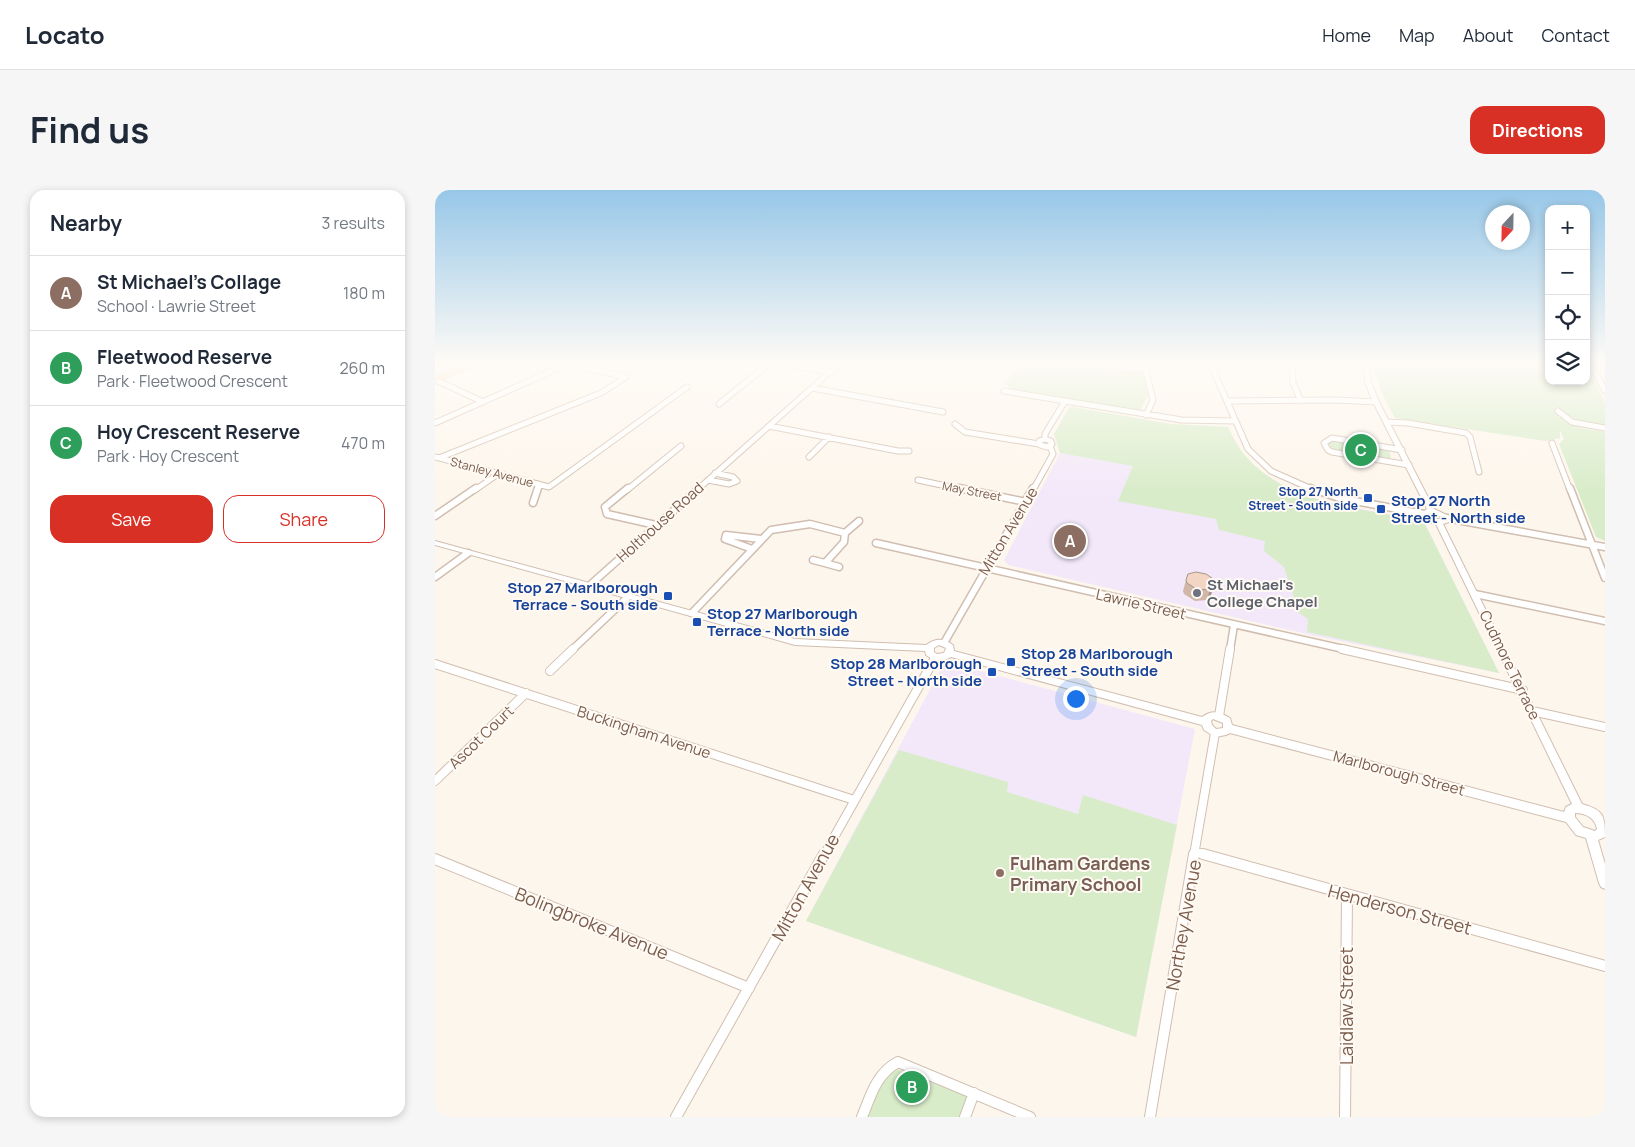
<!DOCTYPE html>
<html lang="en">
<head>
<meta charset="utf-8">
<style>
	body { margin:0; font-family:Manrope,sans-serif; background:#f6f6f7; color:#1f2937 }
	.controls { position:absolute; right:15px; top:15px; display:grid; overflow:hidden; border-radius:10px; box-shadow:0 2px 8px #0003 }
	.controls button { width:45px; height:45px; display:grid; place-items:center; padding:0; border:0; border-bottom:1px solid #e0e1e3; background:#fff; color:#1f2937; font:25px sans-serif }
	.compass { position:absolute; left:1050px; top:15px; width:45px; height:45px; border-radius:50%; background:#fff; box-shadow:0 2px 8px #0003; rotate:202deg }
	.you { position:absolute; left:640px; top:508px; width:18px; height:18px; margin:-12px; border:4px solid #fff; border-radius:50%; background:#1a73e8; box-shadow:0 0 0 8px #1a73e833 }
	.badge { display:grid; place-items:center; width:32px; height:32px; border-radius:50%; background:#d93025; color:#fff; font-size:16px; font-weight:700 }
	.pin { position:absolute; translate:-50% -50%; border:2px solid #fff; box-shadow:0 1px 5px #0006 }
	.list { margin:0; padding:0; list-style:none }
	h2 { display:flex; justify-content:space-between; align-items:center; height:65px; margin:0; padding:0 20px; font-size:21px }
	h2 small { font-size:16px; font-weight:400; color:#747a83 }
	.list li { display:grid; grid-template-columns:32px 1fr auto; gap:15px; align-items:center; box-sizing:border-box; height:75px; padding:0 20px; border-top:1px solid #e0e1e3 }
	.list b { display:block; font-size:19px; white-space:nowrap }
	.list p { margin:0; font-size:16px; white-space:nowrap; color:#747a83 }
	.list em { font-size:16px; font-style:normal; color:#747a83 }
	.actions { display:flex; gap:10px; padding:15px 20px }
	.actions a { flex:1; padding:11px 0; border:1px solid #d93025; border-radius:15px; text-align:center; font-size:18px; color:#d93025 }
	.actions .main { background:#d93025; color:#fff }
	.icon { flex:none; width:28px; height:28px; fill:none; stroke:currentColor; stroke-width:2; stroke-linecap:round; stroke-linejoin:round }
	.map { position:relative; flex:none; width:1170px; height:927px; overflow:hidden; border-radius:15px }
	header { display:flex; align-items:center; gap:30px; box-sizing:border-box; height:70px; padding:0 25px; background:#fff; border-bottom:1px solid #e0e1e3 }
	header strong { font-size:24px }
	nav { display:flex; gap:28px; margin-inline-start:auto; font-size:18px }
	.intro { display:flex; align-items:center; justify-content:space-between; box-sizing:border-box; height:120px; padding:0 30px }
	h1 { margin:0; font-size:35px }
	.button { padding:12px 22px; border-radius:15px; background:#d93025; color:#fff; font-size:18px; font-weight:700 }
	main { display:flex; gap:30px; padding:0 30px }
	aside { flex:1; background:#fff; border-radius:15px; box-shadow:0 2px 8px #0003 }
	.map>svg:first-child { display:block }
	.education { fill:#f3e8fa }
	.green { fill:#d8ecc9 }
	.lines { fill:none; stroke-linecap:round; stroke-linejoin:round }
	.minor-far3-casing { stroke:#d1beb0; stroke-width:7 }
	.minor-far2-casing { stroke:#d1beb0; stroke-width:9 }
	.minor-far1-casing { stroke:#d1beb0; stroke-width:10 }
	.minor-casing { stroke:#d1beb0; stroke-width:12 }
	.tertiary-casing { stroke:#d1beb0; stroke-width:2 }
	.primary-casing { stroke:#dad1cd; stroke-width:3 }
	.minor-far3 { stroke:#fff; stroke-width:5 }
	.minor-far2 { stroke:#fff; stroke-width:6 }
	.minor-far1 { stroke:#fff; stroke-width:8 }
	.minor { stroke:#fff; stroke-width:10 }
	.tertiary { fill:#fff; fill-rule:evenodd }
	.primary { fill:#fbd9a5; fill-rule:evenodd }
	.wall { fill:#d1b7a8 }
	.shaded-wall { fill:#aa9588 }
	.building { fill:#f3d5c3; stroke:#aa9588 }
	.transit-dot { fill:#1a4fb4; stroke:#fffaf3; stroke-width:2 }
	.worship-dot { fill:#6b7280; stroke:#fffaf3; stroke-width:2 }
	.education-dot { fill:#8d6e63; stroke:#fffaf3; stroke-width:2 }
	.labels { text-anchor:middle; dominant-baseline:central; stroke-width:4; stroke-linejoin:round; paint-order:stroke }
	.far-street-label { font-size:12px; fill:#7a5c4d; stroke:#fffaf3 }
	.far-transit-label { font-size:12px; font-weight:bold; fill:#164399; stroke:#fffaf3; text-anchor:end }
	.transit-label { font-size:15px; font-weight:bold; fill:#164399; stroke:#fffaf3; text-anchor:start }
	.street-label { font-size:15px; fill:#7a5c4d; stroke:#fffaf3 }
	.worship-label { font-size:15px; font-weight:bold; fill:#5b616d; stroke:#fffaf3; text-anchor:start }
	.near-education-label { font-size:18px; font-weight:bold; fill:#785e54; stroke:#fffaf3; text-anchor:start }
	.near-street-label { font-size:18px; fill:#7a5c4d; stroke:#fffaf3 }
</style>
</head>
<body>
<header>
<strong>Locato</strong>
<nav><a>Home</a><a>Map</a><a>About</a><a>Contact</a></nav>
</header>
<div class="intro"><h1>Find us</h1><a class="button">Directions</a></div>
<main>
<aside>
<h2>Nearby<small>3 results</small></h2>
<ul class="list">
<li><span class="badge" style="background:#8d6e63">A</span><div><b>St Michael's Collage</b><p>School · Lawrie Street</p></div><em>180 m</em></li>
<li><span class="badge" style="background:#2e9e5b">B</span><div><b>Fleetwood Reserve</b><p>Park · Fleetwood Crescent</p></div><em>260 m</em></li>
<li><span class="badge" style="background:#2e9e5b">C</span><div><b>Hoy Crescent Reserve</b><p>Park · Hoy Crescent</p></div><em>470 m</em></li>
</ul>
<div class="actions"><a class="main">Save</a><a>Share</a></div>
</aside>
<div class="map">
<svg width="1170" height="927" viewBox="0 0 1170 927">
	<rect width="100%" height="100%" fill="#fdf6ec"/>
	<path class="education" d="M637 217 736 234 793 237 807 263 826 282 846 294 874 307 900 314 984 330 990 334 1064 483 876 445 573 375 569 370 625 263 619 244 634 218Z
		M516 473 760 539 701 847 371 731 508 475Z"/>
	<path class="green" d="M585 173H634L678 181H708L713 206 705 220 577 199 570 194Z
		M940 173H1114V191H1151V180L1155 181 1170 213V238L1159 239 1137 237 1170 242V351L1161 347 1124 254 1129 249 1125 240V248L1111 251 960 228C950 209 941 195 940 173Z
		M637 217 736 234 793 237C823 311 916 317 984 330L990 334 1064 483 872 442 873 429 864 423 849 377 829 361 830 351 784 340 781 329 683 311 698 276 625 263 619 244 634 218Z
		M901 251 954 261 956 267 954 269 896 259 893 252Z
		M464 560 573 592 572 602 643 624 648 605 742 635 701 847 371 731Z
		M462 879 534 907 527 927H432C438 911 443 882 462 879Z"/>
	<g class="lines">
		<defs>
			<path id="minor-far3" d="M346 173 396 182
				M650 173 694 179 711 178
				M709 173 718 210 711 225
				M775 173 813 259 836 281 879 300
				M857 173 858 193 866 211
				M1156 173 1170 201
				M1 190 48 212
				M377 198 508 222
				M569 201 747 230 801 231
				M792 211 902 210 941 212
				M284 214 335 173
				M1123 221 1137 232 1170 238
				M952 232 973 233 1031 243 1035 247 1044 282
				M0 233 135 173
				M520 234 530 242 604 254
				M334 236 463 261H474
				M610 249V244L630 211
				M610 249 616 251 617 254 612 257 605 255 604 251Z
				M1117 253 1135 300
				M967 260 897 248 889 253 893 260 897 262 974 275
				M0 267 114 297 252 197
				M374 267 394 247
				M4 268 166 203 191 187 134 174
				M273 290 294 294 302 291 298 287 280 283
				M483 290 530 300
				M40 300 63 284
				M102 300 104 294
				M192 300 246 256
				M262 300 405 173
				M598 300 618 264 615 256"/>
			<path id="minor-far2" d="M193 298 170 317 172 324 221 335
				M524 298 591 312
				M875 298 904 308 989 324
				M1135 298 1170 388
				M98 313 103 298
				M0 326 41 298
				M1011 328 1170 357
				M410 343 424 331
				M441 353 913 460
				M317 359 290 349 291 345 326 349
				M378 370 390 373
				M0 387 33 363
				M155 395 264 298
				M1040 404 1170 431
				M257 423 336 340 375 334 410 343 409 352 390 373 404 377
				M509 453 598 298
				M137 460 194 406
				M795 460 799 435"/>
			<path id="minor-far1" d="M907 459 1088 500
				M0 474 419 610
				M115 481 138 459
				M1097 521 1170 537
				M784 526 795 459
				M0 591 91 503
				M760 662 772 665
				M389 665 500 468
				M759 665 780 543"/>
			<path id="minor" d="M768 664 1170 776
				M0 669 314 798
				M241 927 389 664
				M427 927C436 905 441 884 463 872L595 927
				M530 927 539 903
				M715 927 759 664
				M910 927 912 705"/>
			<path id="tertiary" d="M928 173H934L936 192 944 212 999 319 1014 326V332L1008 334 1147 614C1169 620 1170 626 1170 647L1163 650 1170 674V699L1166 697 1164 693 1151 648 1141 645 1131 632 795 543 791 545 780 547 769 540 767 535 516 467 512 469 500 471 491 465 490 461 360 455 0 355V351L360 449 491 455C501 448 508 448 518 455L519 461 767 527C777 519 785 522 795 528L797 535 1129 622 1131 617 1137 614 1001 334 991 331 985 324 992 319 938 212 930 192ZM994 323 1007 327V329H998L993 324ZM504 455 511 458 509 463 502 464 499 462V458ZM778 529 788 533V538L781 539 777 535 776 531ZM1140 623C1151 623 1160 628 1162 639L1160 641 1148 637 1140 627Z"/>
			<path id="primary" d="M35 173H45L0 192V187Z"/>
		</defs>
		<use href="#minor-far3" class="minor-far3-casing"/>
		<use href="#minor-far2" class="minor-far2-casing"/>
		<use href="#minor-far1" class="minor-far1-casing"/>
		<use href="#minor" class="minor-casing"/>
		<use href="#tertiary" class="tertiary-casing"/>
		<use href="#primary" class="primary-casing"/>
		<use href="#minor-far3" class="minor-far3"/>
		<use href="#minor-far2" class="minor-far2"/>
		<use href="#minor-far1" class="minor-far1"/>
		<use href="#minor" class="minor"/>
		<use href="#tertiary" class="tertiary"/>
		<use href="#primary" class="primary"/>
	</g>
	<path class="wall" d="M751 390 779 394 776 405 772 410 760 411 749 404 748 401Z"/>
	<path class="shaded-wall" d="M779 394 776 405 772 410 775 399Z"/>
	<path class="building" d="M761 382 771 384 777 388 779 394 775 399 763 400 752 393 751 390 753 384Z"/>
	<linearGradient id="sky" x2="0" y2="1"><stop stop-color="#97c7e8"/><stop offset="0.57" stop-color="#fefbf6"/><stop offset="1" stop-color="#fefbf6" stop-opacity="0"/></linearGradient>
	<rect width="1170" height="303" fill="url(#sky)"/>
	<g class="transit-dot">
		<rect x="928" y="303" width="10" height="10" rx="2.5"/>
		<rect x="941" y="314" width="10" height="10" rx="2.5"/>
		<rect x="228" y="401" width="10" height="10" rx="2.5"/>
		<rect x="257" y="427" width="10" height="10" rx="2.5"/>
		<rect x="571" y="467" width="10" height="10" rx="2.5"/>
		<rect x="552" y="477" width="10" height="10" rx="2.5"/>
	</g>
	<circle class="worship-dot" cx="762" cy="403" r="5"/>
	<circle class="education-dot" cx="565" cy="683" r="5"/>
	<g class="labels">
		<g class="far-street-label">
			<text transform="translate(57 282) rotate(15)">Stanley Avenue</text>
			<text transform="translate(537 301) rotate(11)">May Street</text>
		</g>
		<g class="far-transit-label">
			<text x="923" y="301">Stop 27 North<tspan x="923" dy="14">Street - South side</tspan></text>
		</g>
		<g class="transit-label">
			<text x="956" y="310">Stop 27 North<tspan x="956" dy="17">Street - North side</tspan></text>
			<text x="223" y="397" text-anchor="end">Stop 27 Marlborough<tspan x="223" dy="17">Terrace - South side</tspan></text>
			<text x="272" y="423">Stop 27 Marlborough<tspan x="272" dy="17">Terrace - North side</tspan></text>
			<text x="586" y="463">Stop 28 Marlborough<tspan x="586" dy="17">Street - South side</tspan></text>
			<text x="547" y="473" text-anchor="end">Stop 28 Marlborough<tspan x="547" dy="17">Street - North side</tspan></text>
		</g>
		<g class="street-label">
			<text transform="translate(225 332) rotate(-42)">Holthouse Road</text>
			<text transform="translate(573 341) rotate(-59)">Mitton Avenue</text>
			<text transform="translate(706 414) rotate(13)">Lawrie Street</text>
			<text transform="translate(1075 475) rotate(64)">Cudmore Terrace</text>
			<text transform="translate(209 542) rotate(18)">Buckingham Avenue</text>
			<text transform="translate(46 547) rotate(-44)">Ascot Court</text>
			<text transform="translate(964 583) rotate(15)">Marlborough Street</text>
		</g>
		<g class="worship-label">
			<text x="772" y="394">St Michael's<tspan x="772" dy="17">College Chapel</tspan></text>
		</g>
		<g class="near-education-label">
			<text x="575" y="673">Fulham Gardens<tspan x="575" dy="21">Primary School</tspan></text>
		</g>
		<g class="near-street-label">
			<text transform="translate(370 697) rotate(-61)">Mitton Avenue</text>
			<text transform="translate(965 719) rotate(15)">Henderson Street</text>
			<text transform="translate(157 733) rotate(22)">Bolingbroke Avenue</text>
			<text transform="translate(748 735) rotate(-80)">Northey Avenue</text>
			<text transform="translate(911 816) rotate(-90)">Laidlaw Street</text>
		</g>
	</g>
</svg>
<div class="controls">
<button>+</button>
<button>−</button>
<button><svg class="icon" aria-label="locate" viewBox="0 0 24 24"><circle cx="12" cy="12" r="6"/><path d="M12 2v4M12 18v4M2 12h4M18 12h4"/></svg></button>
<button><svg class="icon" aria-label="layers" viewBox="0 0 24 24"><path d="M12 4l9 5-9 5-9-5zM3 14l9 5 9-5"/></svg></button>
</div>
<svg class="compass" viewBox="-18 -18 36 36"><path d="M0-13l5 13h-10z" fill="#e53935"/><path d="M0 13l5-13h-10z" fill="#747a83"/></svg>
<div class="you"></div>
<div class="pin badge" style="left:635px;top:351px;background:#8d6e63">A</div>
<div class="pin badge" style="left:477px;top:897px;background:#2e9e5b">B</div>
<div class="pin badge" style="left:926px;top:260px;background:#2e9e5b">C</div>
</div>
</main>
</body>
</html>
